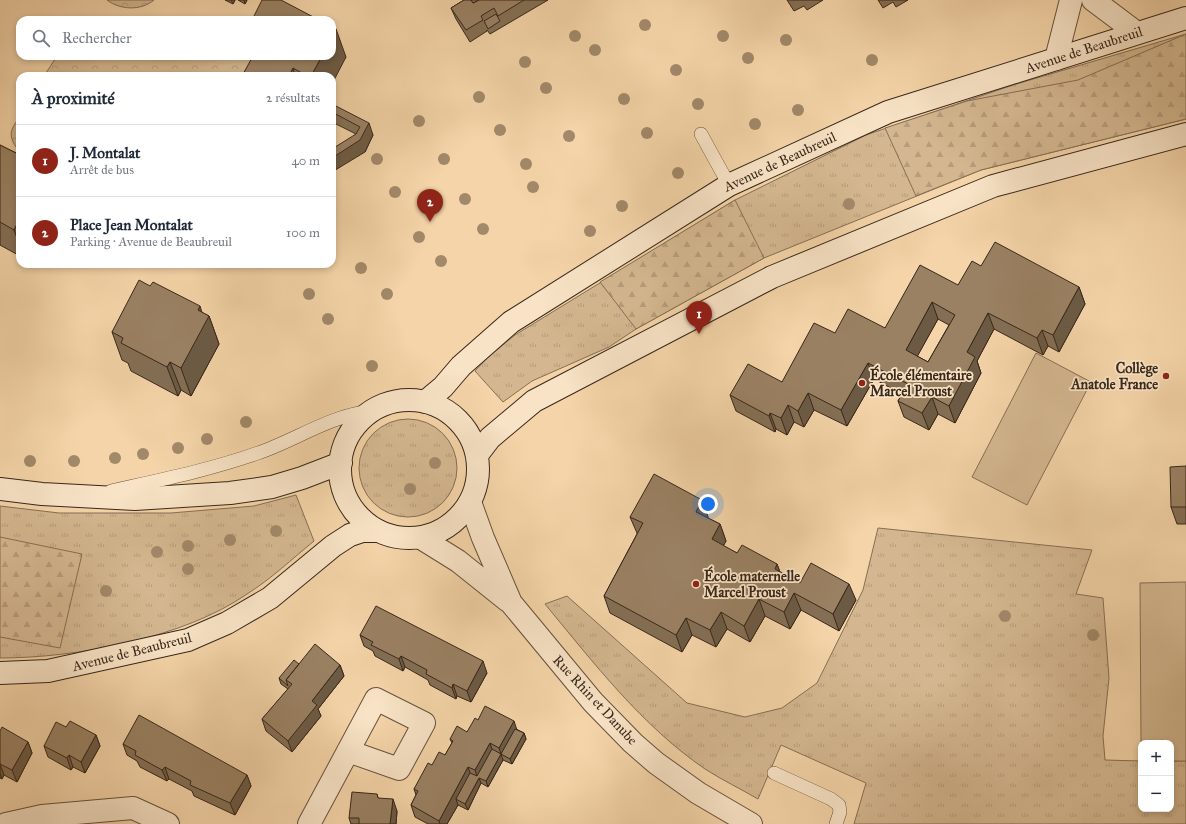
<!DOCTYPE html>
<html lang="fr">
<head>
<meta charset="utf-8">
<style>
	body { margin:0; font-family:"IM FELL Great Primer",serif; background:#f2f2f3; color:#1f2937 }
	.controls { position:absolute; right:12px; bottom:12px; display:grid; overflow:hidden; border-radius:8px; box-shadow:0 2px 6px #0003 }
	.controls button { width:36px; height:36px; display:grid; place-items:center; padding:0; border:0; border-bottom:1px solid #e0e1e3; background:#fff; color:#1f2937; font:20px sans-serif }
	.you { position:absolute; left:708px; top:504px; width:14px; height:14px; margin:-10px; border:3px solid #fff; border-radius:50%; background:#1a73e8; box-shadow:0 0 0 6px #1a73e833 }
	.badge { display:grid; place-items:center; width:26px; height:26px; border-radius:50%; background:#8f2418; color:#fff; font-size:13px; font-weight:700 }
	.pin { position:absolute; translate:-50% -33px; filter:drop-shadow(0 1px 2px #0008) }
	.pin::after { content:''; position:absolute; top:21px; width:14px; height:12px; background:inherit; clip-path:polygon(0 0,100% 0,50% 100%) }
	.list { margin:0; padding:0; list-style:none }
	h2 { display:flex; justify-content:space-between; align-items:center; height:52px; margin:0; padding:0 16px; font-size:17px }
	h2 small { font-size:13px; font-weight:400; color:#747a83 }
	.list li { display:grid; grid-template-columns:26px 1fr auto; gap:12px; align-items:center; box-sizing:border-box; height:72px; padding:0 16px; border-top:1px solid #e0e1e3 }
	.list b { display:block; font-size:15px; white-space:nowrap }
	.list p { margin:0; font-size:13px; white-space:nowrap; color:#747a83 }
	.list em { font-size:13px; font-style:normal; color:#747a83 }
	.icon { flex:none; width:22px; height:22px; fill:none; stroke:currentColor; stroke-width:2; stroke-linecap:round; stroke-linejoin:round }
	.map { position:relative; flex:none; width:1186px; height:824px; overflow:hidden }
	.search { position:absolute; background:#fff; box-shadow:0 2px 6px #0003; left:16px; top:16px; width:320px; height:44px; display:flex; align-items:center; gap:10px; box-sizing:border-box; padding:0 14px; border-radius:12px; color:#747a83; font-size:15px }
	.panel { position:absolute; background:#fff; box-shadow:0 2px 6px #0003; left:16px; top:72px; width:320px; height:196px; border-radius:12px }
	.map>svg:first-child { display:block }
	.grass { fill:url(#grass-tufts); stroke:#866f54 }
	.forest { fill:url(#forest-firs); stroke:#866f54 }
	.park { fill:url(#park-crowns); stroke:#866f54 }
	.pitch { fill:#d4b790; stroke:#866f54 }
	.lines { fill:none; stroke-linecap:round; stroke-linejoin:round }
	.service-casing { stroke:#67523d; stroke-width:14 }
	.minor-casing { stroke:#67523d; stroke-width:24 }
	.tertiary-casing { stroke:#67523d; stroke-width:24 }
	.secondary-casing { stroke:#382719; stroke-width:24 }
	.service { stroke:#f8e3c6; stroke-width:13 }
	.minor { stroke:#f8e3c6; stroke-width:22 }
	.tertiary { stroke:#f8e3c6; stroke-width:22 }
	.secondary { stroke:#f8e3c6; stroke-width:22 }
	.tree { fill:#a2896a }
	.wall { fill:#846f55; stroke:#382719; fill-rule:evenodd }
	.shaded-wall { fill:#6c5a45; stroke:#382719 }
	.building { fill:#9a8163; stroke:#382719; fill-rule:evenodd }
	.poi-dot { fill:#8f2418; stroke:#f8e3c6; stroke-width:1.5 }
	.labels { text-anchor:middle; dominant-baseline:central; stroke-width:3.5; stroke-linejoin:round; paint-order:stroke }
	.street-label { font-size:14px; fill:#382719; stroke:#f8e3c6 }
	.poi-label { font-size:14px; font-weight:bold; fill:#382719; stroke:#f8e3c6; text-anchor:start }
</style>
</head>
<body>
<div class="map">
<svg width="1186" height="824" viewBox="0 0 1186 824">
	<defs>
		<pattern id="grass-tufts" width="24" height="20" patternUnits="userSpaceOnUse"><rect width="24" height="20" fill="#d4b790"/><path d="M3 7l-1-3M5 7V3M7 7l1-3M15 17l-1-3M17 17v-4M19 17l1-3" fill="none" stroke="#b79d7c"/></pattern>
		<pattern id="forest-firs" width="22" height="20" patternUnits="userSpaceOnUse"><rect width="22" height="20" fill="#d4b790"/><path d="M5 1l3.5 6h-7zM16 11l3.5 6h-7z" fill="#b79d7c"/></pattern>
		<pattern id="park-crowns" width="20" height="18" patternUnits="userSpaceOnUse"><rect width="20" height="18" fill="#d4b790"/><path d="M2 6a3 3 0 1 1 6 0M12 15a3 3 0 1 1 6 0" fill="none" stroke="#b79d7c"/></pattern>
	</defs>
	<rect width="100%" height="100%" fill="#f4d4a8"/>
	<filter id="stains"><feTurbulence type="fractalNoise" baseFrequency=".005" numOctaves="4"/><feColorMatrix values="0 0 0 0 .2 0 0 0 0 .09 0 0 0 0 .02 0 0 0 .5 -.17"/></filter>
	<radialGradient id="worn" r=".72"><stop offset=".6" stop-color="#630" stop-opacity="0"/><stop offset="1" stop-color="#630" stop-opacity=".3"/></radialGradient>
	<path class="grass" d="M1186 34V119L981 170 764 258 636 329 609 347 532 381 503 402 475 371 487 358 515 335 735 200 866 135 1013 85Z
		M359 468a49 49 0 1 1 98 0a49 49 0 1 1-98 0Z
		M296 495 314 541C292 559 271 579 247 594 184 638 76 658 0 658V506L59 513H171L254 506Z
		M878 528 1092 550 1076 594 1103 598 1109 678 1103 736 1105 760 1141 761V809H1171V761H1186V824H854L866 783 781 745 758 799C741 789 722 780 705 769 642 726 593 662 545 604L567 596 687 703 745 717 782 708 817 683 863 590Z"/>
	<path class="forest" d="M1186 34V119L981 170 916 196 885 128 967 101 1078 80Z
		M735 200 764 258 636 329 600 282Z
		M0 537 82 554 60 648 0 637Z"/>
	<path class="park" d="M107 0H154C141 11 120 10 107 0Z
		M57 56H254L244 76H44Z
		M20 116V147H16C7 133 12 129 20 116Z"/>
	<path class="pitch" d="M1036 353 1091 382 1027 505 972 477Z
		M1186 582V761H1171V743H1141L1140 583Z"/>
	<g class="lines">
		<defs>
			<path id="service" d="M701 134 729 185
				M111 491C160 480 210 470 258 453 296 440 331 415 372 411
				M774 773 831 799 839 805 840 812 836 824"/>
			<path id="minor" d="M470 502 483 538 511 603 593 702 633 743 656 763 698 793 751 824
				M421 538 458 561 508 601
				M6 824 42 816 133 808 168 824
				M309 824 376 699 424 723 399 769 348 751"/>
			<path id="tertiary" d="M1093 0 1137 33
				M1056 59 1071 0"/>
			<path id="secondary" d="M340 469a69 69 0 1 1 138 0a69 69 0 1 1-138 0Z
				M425 402 443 387 461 366 511 322 729 185 888 112 1186 18
				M477 455 490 438 534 401 772 277 993 186 1186 134
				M0 489 42 494 135 499 230 493 272 487 302 478 341 463
				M0 673 48 671 188 640 227 623 270 598 333 546 350 535 362 531H377"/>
		</defs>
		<use href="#service" class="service-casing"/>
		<use href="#minor" class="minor-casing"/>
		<use href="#tertiary" class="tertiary-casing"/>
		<use href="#secondary" class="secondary-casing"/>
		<use href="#service" class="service"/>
		<use href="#minor" class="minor"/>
		<use href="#tertiary" class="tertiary"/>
		<use href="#secondary" class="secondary"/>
	</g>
	<g class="tree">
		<circle cx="645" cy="25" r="6"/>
		<circle cx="575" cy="36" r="6"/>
		<circle cx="723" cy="36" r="6"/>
		<circle cx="786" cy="40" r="6"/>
		<circle cx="595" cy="50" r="6"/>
		<circle cx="748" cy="58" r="6"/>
		<circle cx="872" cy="60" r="6"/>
		<circle cx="525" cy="62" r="6"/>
		<circle cx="676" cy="70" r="6"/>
		<circle cx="546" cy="88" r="6"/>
		<circle cx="479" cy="97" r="6"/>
		<circle cx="624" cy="99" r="6"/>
		<circle cx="698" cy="104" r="6"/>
		<circle cx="798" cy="110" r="6"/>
		<circle cx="419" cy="121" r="6"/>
		<circle cx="755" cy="124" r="6"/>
		<circle cx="500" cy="130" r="6"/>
		<circle cx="647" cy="133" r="6"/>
		<circle cx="569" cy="136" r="6"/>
		<circle cx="377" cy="159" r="6"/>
		<circle cx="444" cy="159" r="6"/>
		<circle cx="526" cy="164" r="6"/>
		<circle cx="678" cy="173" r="6"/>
		<circle cx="533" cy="187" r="6"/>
		<circle cx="395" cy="192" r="6"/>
		<circle cx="465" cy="199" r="6"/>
		<circle cx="849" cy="204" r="6"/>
		<circle cx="622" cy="206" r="6"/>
		<circle cx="483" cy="229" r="6"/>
		<circle cx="590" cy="231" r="6"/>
		<circle cx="419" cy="237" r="6"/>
		<circle cx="441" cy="261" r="6"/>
		<circle cx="361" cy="268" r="6"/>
		<circle cx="309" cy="294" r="6"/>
		<circle cx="387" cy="294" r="6"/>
		<circle cx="328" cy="319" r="6"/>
		<circle cx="372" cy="366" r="6"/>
		<circle cx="246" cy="422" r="6"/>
		<circle cx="207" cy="439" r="6"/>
		<circle cx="178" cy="448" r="6"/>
		<circle cx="143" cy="454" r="6"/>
		<circle cx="115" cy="458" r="6"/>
		<circle cx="30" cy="461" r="6"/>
		<circle cx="74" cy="461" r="6"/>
		<circle cx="435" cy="463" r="6"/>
		<circle cx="410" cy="489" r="6"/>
		<circle cx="276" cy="531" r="6"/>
		<circle cx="230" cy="540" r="6"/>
		<circle cx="188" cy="546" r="6"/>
		<circle cx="157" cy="552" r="6"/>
		<circle cx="188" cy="569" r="6"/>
		<circle cx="106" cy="591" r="6"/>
		<circle cx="1005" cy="616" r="6"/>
		<circle cx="1093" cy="635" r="6"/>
	</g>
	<path class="wall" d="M225 0H235L233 4Z
		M238 0H247L245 4Z
		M464 0H548L490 34 487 30V31L470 42 456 19 451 8Z
		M787 0H823L807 10 804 6 794 11Z
		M878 0H908L896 7 893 2 883 8Z
		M346 57 332 76H242Z
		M332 104 373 135 365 152 356 134 332 122Z
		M0 145 20 155V256L0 245Z
		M981 266 1079 287 1085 304 1059 352 1048 346 1043 355 994 329 977 361 981 373 955 423 938 414 929 430 904 417 898 401 902 394 874 379 847 426 814 410 804 427 794 422 787 435 776 429 775 432 736 411 730 395 782 382 835 333 885 328 958 285ZM938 319 949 325 928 362 917 356Z
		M150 286 209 316 219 344 191 396 181 390 178 396 131 371 128 363 122 360 112 332Z
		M1186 466V524H1177L1171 507Z
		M702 500 708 517V518L720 524 726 541 723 546 737 553 777 564 780 572 800 583 856 600 839 631 801 610 790 629 765 616 750 642 727 629 716 647 692 635 682 652 610 613 604 596 637 534V533L630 517Z
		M360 635 487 673 471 702 457 696 456 699 430 685 428 680 405 667 403 671 375 656 373 651 364 646Z
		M299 664 340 665 344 676 318 709 321 716 292 752 266 731 262 719 288 689 281 684 279 678Z
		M478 720 516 729 524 733 526 739 512 764 503 760 488 787 481 783 468 810 458 805 447 824H428L415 817 411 805 416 795 414 789 432 765 445 755 452 743 450 739 467 732Z
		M66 727 96 735 100 746 85 773 73 767 71 770 48 757 44 746Z
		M0 731 28 742 32 753 17 782 4 775 2 779 0 778Z
		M123 744 247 775 251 786 235 815 194 796 192 791 169 779 167 781 140 767 137 761 127 755Z
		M377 794 378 798 397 811 396 824H351L349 818Z"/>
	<path class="shaded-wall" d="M231 0H235L233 4Z
		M244 0H247L245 4Z
		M336 29 346 57 332 84V76H311L322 56H332V37Z
		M293 68 295 76H289Z
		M369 123 373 135 365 152 332 172V158Z
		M17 224 20 233V246L14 230Z
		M1079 287 1085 304 1059 352 1053 335Z
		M932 302 938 319 912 366 906 350Z
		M200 306 205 322 209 316 219 344 191 396 181 368 198 310Z
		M988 313 994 329 977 361 981 373 955 423 949 406 967 352Z
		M1042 330 1048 346 1043 355 1037 338Z
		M170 362 181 390 178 396 167 367Z
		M868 363 874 379 847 426 841 410Z
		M808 393 814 410 804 427 798 411Z
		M932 397 938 414 929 430 922 413Z
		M788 405 794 422 787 435 781 418Z
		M770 413 776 429 775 432 769 416Z
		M702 500 708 517 702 528 696 512Z
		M720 524 726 541 718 556 712 539Z
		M777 564 783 581 775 569Z
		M849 584 856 600 839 631 833 614Z
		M794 593 801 610 790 629 784 612Z
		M759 599 765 616 750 642 744 626Z
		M721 612 727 629 716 647 710 630Z
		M686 618 692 635 682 652 676 635Z
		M401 656 405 667 403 671 399 659Z
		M483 661 487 673 471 702 467 691Z
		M340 665 344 676 318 709 321 716 292 752 288 741 312 701Z
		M453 684 457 696 456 699 452 688Z
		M514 721 518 733 501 754 499 748Z
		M524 733 526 739 512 764 510 759Z
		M96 735 100 746 85 773 81 762Z
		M28 742 32 753 17 782 12 770Z
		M490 743 494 755 479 778 481 783 468 810 465 804 478 780 475 770Z
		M501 754 503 760 488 787 486 781Z
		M69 755 73 767 71 770 67 758Z
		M0 764 4 775 2 779 0 773Z
		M165 767 169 779 167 781 162 770Z
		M468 767 472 778 456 799 458 805 447 824H440L439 821Z
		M247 775 251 786 235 815 230 803Z
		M393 799 397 811 396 824H390Z"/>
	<path class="building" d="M262 0H281L319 20H252Z
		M464 0H471L473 3 479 0H524L498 16 494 8 481 16 483 20 466 30 451 8Z
		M471 0H479L473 3Z
		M496 14 500 21 488 29 484 21Z
		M332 27 336 29 332 37Z
		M253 56H322L311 76H307L293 68 289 76H242Z
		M332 104 369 123 360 140 332 158V149L356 134 360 127 332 112Z
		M0 145 20 155V226L17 224 14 230 0 222Z
		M995 242 1079 287 1053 335 1042 330 1037 338 988 313 967 352 975 357 949 406 932 397 922 413 898 401 908 384 868 363 841 410 808 393 798 411 788 405 781 418 770 413 769 416 730 395 748 364 782 382 814 323 835 333 848 309 885 328 920 265 958 285 972 261 981 266ZM932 302 955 315 928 362 906 350Z
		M139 280 150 286 153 282 200 306 198 310 209 316 181 368 170 362 167 367 121 343 123 338 112 332Z
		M1186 466V507H1171L1170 467Z
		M654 474 702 500 696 512 720 524 712 539 737 553 742 545 777 564 775 569 800 583 811 563 849 584 833 614 794 593 784 612 759 599 744 626 721 612 710 630 686 618 676 635 604 596 643 523 630 517Z
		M376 606 483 661 467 691 453 684 452 688 426 674 427 670 401 656 399 659 371 645 373 642 360 635Z
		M315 644 340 665 312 701 317 705 288 741 262 719 292 684 286 680Z
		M294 660 299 664 286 680 288 686 279 678Z
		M485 706 514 721 499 748 490 743 475 770 468 767 439 821 411 805 418 791 414 789 428 763 432 765 439 752 445 755 453 741 450 739 457 726 467 732 475 718 478 720Z
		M139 715 247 775 230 803 190 785 191 781 165 767 162 770 135 755 136 751 123 744Z
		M70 721 96 735 81 762 69 755 67 758 44 746 56 722 66 727Z
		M2 727 28 742 12 770 0 764V731Z
		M515 729 524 733 510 759 501 754Z
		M492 749 501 754 486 781 479 778 465 804 456 799 470 773 477 776Z
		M352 792 377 794 378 798 393 799 390 824H359V818H349Z"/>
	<g class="poi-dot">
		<circle cx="1166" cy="376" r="4"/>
		<circle cx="862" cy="383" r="4"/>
		<circle cx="696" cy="584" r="4"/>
	</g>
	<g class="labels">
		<g class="street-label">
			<text transform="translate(1084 50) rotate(-18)">Avenue de Beaubreuil</text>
			<text transform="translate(780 162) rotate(-25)">Avenue de Beaubreuil</text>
			<text transform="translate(132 652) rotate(-14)">Avenue de Beaubreuil</text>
			<text transform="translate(595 700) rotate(47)">Rue Rhin et Danube</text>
		</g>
		<g class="poi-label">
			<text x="1158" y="368" text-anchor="end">Collège<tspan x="1158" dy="16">Anatole France</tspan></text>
			<text x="870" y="375">École élémentaire<tspan x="870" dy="16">Marcel Proust</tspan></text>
			<text x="704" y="576">École maternelle<tspan x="704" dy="16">Marcel Proust</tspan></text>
		</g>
	</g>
	<rect width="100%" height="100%" filter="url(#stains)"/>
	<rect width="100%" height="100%" fill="url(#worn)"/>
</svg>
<div class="controls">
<button>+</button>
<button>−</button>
</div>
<div class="you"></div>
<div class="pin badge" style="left:699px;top:334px">1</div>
<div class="pin badge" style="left:430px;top:222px">2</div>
<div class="search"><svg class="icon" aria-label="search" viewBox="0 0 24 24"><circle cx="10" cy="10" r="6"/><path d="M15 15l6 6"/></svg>Rechercher</div>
<section class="panel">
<h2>À proximité<small>2 résultats</small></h2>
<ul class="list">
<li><span class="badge">1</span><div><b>J. Montalat</b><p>Arrêt de bus</p></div><em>40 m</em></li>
<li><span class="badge">2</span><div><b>Place Jean Montalat</b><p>Parking · Avenue de Beaubreuil</p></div><em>100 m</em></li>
</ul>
</section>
</div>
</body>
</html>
